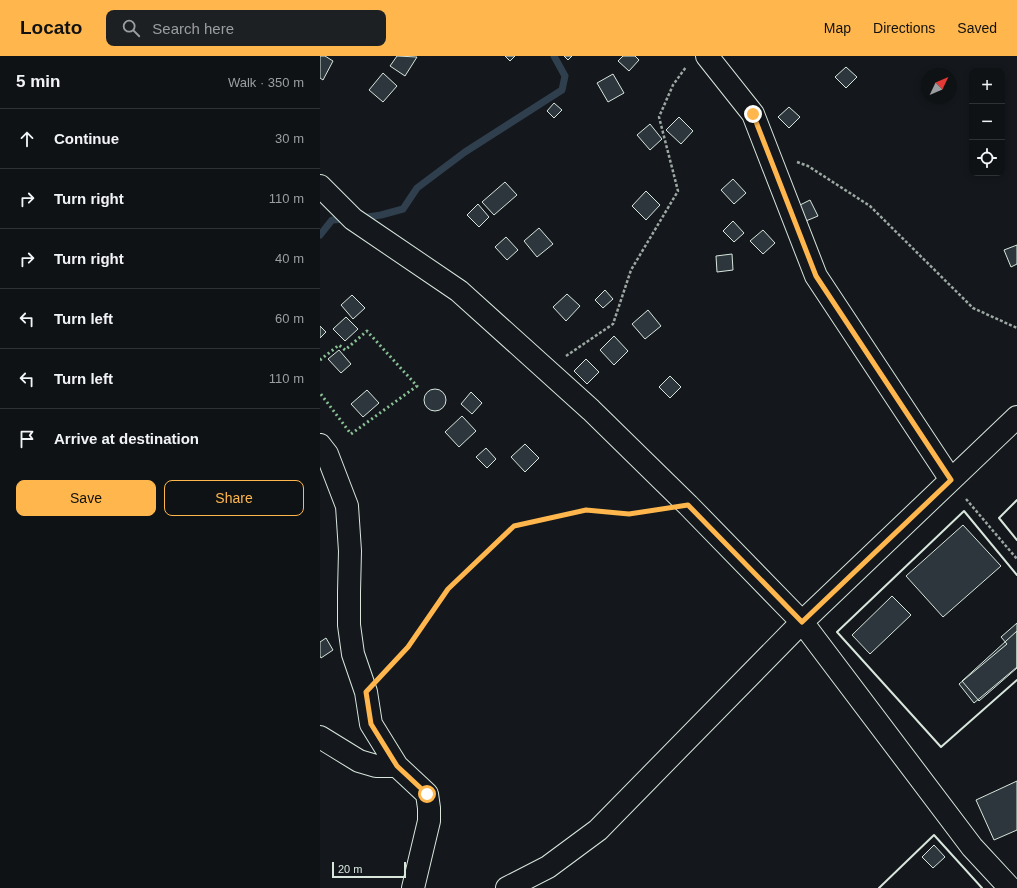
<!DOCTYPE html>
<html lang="en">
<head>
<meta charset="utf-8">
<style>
	body { margin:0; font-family:Helvetica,sans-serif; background:#1d2022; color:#f1f3f6 }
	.controls { position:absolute; right:12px; top:12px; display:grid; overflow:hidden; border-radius:8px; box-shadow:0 2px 6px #0003 }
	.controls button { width:36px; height:36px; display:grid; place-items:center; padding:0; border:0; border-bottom:1px solid #2f3234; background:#0f1215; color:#f1f3f6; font:20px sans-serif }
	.compass { position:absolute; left:601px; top:12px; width:36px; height:36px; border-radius:50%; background:#0f1215; box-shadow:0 2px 6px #0003; rotate:46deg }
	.scale { position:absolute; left:12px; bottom:10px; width:74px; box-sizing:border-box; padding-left:4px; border:2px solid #d8e6dc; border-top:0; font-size:11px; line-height:14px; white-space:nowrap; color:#d8e6dc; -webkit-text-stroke:3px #14181c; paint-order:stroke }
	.stop { position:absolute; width:12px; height:12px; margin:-9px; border:3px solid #ffb74d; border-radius:50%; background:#fff }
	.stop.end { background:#ffb74d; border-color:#fff; box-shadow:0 1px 4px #0008 }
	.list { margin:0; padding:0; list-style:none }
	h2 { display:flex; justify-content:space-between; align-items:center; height:52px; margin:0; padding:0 16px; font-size:17px }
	h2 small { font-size:13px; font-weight:400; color:#9b9ea0 }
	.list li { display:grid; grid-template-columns:26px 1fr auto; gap:12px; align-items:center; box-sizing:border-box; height:60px; padding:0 16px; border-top:1px solid #2f3234 }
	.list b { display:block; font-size:15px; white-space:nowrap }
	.list em { font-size:13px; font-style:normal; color:#9b9ea0 }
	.actions { display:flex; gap:8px; padding:12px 16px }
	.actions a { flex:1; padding:9px 0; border:1px solid #ffb74d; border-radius:8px; text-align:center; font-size:14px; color:#ffb74d }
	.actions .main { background:#ffb74d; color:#111 }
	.icon { flex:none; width:22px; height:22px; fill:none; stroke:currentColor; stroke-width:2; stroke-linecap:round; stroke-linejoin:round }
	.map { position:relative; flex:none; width:697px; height:832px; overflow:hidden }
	header { display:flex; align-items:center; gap:24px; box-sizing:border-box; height:56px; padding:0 20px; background:#ffb74d; color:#111 }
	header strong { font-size:19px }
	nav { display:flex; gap:22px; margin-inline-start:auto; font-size:14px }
	.search { width:280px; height:36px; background:#1d2022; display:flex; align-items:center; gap:10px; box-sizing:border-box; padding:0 14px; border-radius:8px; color:#9b9ea0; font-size:15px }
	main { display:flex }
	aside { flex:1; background:#0f1215 }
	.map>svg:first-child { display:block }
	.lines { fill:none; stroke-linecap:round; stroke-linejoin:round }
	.stream { stroke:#2f3f4d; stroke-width:7 }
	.building { fill:#2c363c; stroke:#d8e6dc }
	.minor-casing { stroke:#d8e6dc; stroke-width:24 }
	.path { stroke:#9da8a2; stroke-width:2.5; stroke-dasharray:3 2; stroke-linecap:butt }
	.minor { stroke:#14181c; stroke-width:22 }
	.hedge { stroke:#8ac095; stroke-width:3; stroke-dasharray:2 3; stroke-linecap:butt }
	.wall { stroke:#d8e6dc; stroke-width:2 }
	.route { stroke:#ffb74d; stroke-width:5 }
</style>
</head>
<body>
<header>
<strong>Locato</strong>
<div class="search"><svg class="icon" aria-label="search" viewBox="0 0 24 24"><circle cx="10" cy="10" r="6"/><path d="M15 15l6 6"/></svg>Search here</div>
<nav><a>Map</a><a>Directions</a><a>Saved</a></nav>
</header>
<main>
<aside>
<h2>5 min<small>Walk · 350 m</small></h2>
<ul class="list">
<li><svg class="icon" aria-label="ahead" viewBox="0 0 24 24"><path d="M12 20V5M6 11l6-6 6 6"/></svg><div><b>Continue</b></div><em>30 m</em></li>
<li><svg class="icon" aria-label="right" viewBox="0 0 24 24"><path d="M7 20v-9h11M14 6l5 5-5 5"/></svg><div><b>Turn right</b></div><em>110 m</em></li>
<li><svg class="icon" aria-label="right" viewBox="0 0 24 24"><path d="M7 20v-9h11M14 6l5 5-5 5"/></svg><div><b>Turn right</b></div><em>40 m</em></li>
<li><svg class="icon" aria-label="left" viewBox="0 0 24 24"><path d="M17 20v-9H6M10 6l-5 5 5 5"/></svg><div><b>Turn left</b></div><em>60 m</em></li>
<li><svg class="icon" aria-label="left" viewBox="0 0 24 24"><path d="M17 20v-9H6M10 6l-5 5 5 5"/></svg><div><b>Turn left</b></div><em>110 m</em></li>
<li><svg class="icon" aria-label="arrive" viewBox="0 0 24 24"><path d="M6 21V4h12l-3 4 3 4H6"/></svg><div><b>Arrive at destination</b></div></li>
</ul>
<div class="actions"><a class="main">Save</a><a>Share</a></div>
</aside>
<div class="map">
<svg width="697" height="832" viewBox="0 0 697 832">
	<rect width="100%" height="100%" fill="#14181c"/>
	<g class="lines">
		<path class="stream" d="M41 162 61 159 83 153 97 132 145 96 242 34 245 20 234 0
			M0 179 12 164 27 163"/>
	</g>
	<path class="building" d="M0 0H5L13 5 3 24 0 22Z
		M77 0 97 1 85 20 70 10Z
		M185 0H195L190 5Z
		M244 0H252L248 4Z
		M303 0H315L319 4 309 15 298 5Z
		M526 11 537 21 526 32 515 21Z
		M63 17 77 30 63 46 49 34Z
		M293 18 304 37 288 46 277 27Z
		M234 47 242 54 234 62 227 55Z
		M469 51 480 61 469 72 458 61Z
		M359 61 373 75 361 88 346 74Z
		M330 68 342 83 330 94 317 79Z
		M413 123 426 137 414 148 401 134Z
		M185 126 197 139 174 159 162 146Z
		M326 135 340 149 326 164 312 150Z
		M490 144 498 160 481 167 474 152Z
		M158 148 169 161 159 171 147 159Z
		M413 165 424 177 414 186 403 175Z
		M219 172 233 188 217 201 204 185Z
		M443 174 455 187 443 198 430 185Z
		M186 181 198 194 187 204 175 191Z
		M697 189V208L691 211 684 194Z
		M412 198 413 214 397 216 396 200Z
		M285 234 293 243 283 252 275 244Z
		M247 238 260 250 246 265 233 251Z
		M32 239 45 252 33 263 21 249Z
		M328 254 341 270 325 283 312 268Z
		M26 261 38 273 25 285 13 273Z
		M0 270 6 276 0 282Z
		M294 280 308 295 294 309 280 294Z
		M19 294 31 308 21 317 8 303Z
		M266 303 279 316 267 328 254 315Z
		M350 320 361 331 350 342 339 331Z
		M104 344a11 11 0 1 1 22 0a11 11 0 1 1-22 0Z
		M47 334 59 347 43 361 31 348Z
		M151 336 162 347 152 358 141 348Z
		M142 360 156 375 139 391 125 376Z
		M205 388 219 402 205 416 191 401Z
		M166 392 176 403 167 412 156 401Z
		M643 469 681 510 623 561 586 520Z
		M572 540 591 559 550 598 532 579Z
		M697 567V611L654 647 639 628 687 588 681 581Z
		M697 575V612L659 645 642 625Z
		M6 582 13 594 1 602 0 600V586Z
		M697 725V774L674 784 656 744Z
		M614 789 625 801 613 812 602 801Z"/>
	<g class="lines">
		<defs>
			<path id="minor" d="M387 0 433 58 496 220 631 424
				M0 130 33 163 139 235 271 354 368 449 482 566 652 791 690 832
				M0 389 7 398 27 450 30 495 29 536V569L33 598 46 636 51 668 77 710 107 738 109 752V765L93 832
				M0 681 39 705 56 710H77
				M187 832 228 811 278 774 482 566 697 361"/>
		</defs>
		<use href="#minor" class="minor-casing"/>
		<path class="path" d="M477 106 488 110 550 150 653 252 697 272
			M246 300 293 268 311 214 358 135 339 61 353 29 366 11
			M646 443 697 503
			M64 617 88 591 128 533 194 470 266 454 309 458 339 453"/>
		<use href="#minor" class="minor"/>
		<path class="hedge" d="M0 304 19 289 25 294 47 275 97 330 31 378 0 337"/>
		<path class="wall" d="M697 444 679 462 697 484
			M697 519 644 455 517 576 621 691 697 624
			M559 832 614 779 662 832"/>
	</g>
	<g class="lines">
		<path class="route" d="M107 738 77 710 51 668 46 636 88 591 128 533 194 470 266 454 309 458 368 449 482 566 631 424 496 220 433 58"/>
	</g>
</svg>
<div class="controls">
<button>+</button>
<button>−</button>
<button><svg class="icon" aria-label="locate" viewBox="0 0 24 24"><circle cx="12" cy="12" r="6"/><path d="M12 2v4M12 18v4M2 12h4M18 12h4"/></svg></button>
</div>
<svg class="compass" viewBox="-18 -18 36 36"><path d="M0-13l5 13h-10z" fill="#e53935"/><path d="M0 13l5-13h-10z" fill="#9b9ea0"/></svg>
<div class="scale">20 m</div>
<div class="stop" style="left:107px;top:738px"></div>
<div class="stop end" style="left:433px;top:58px"></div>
</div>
</main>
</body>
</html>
